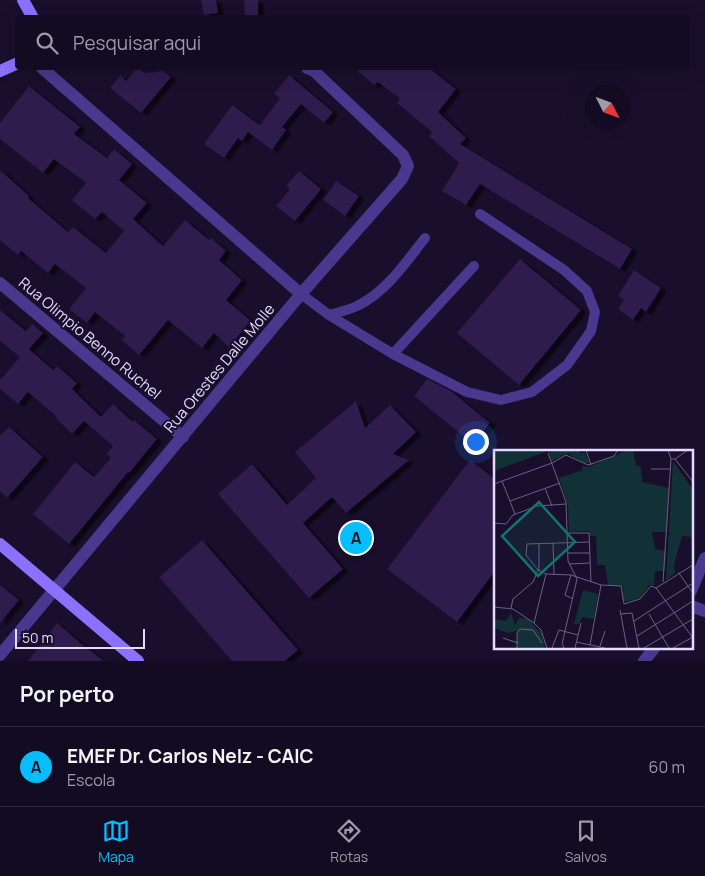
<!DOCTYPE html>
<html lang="pt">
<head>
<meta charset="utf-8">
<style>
	body { margin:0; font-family:Manrope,sans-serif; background:#20192e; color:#f1f3f6 }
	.compass { position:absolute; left:585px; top:85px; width:45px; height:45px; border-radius:50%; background:#130b21; box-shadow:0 5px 20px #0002; rotate:132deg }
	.scale { position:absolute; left:15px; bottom:12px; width:130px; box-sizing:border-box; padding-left:5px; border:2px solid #e4daff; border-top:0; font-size:14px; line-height:18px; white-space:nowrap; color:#e4daff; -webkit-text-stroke:4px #190f2c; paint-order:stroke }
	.you { position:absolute; left:475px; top:441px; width:18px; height:18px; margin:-12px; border:4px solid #fff; border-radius:50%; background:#1a73e8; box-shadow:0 0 0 8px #1a73e833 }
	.badge { display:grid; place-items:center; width:32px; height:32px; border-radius:50%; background:#06bdff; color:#111; font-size:16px; font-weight:700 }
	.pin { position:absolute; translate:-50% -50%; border:2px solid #fff; box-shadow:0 1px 5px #0006 }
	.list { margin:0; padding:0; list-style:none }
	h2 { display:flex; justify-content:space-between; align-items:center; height:65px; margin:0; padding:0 20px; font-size:21px }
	h2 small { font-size:16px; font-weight:400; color:#9d9ba5 }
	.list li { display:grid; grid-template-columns:32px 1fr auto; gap:15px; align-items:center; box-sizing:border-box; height:80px; padding:0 20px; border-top:1px solid #322b3f }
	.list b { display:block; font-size:19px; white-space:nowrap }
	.list p { margin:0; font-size:16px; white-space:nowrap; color:#9d9ba5 }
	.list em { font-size:16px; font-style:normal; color:#9d9ba5 }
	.icon { flex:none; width:28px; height:28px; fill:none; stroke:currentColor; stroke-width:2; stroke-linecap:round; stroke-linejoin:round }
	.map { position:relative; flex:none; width:705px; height:661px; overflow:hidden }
	.search { position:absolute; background:#130b21; box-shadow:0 5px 20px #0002; left:15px; right:15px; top:15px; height:55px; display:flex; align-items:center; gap:12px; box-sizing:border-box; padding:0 18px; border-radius:5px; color:#9d9ba5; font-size:19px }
	.sheet { height:145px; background:#130b21 }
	nav { display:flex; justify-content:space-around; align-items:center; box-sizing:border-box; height:70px; border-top:1px solid #322b3f; background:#130b21; font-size:14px; color:#9d9ba5 }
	nav a { display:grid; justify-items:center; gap:2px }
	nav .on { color:#06bdff }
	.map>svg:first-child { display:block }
	.building { fill:#2d1a4e; filter:url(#shadow) }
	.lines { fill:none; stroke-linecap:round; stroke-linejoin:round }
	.lane { stroke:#49388d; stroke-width:10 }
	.street { stroke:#49388d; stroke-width:12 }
	.secondary { stroke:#8c71ff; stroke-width:12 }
	.labels { text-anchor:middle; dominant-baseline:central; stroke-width:4; stroke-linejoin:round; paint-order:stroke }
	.street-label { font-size:15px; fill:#e4daff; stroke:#190f2c }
	.inset-road { fill:none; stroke:#6a6080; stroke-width:1 }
	.view { fill:#0f766e; fill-opacity:0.15; stroke:#0f766e; stroke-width:2.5 }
	.inset-edge { fill:none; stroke:#e4daff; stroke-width:2.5 }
</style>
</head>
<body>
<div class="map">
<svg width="705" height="661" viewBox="0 0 705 661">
	<defs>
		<filter id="shadow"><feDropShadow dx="5.5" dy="3" stdDeviation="1" flood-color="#0009"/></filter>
	</defs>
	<rect width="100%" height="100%" fill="#190f2c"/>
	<path class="building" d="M201 0H216L218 13 204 15Z
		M244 0H258V18H245Z
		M137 68 145 73 163 71 171 77 141 113 110 88 120 75 126 81Z
		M354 68H429L456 89 438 112 466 138 460 144 632 249 620 269 480 184 466 205 442 191 459 163 429 136 432 132 397 103 400 99 378 82 374 85Z
		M289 75 333 112 324 123 301 104 282 127 286 130 272 150 248 132 242 141 238 138 224 158 204 144 232 105 260 125 280 98 274 94Z
		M29 86 80 127 74 134 107 158 114 149 132 164 119 180 147 203 133 219 163 246 185 220 209 240 211 238 226 251 219 260 242 280 226 300 251 321 229 347 214 333 202 348 168 320 139 355 122 340 125 336 95 312 87 323 69 309 86 288 55 264 48 273 21 251 18 255 0 240V170L29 196 28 198 68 232 73 227 106 253 124 231 102 212 95 219 72 200 86 183 54 159 43 173 0 139V123Z
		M299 171 321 189 295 221 276 206 290 189 286 186Z
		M336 181 359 196 345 216 323 200Z
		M520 259 581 310 519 385 457 333Z
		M634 270 661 288 646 312 641 308 633 320 618 309 624 300 618 296Z
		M0 310 26 331 32 324 43 333 29 349 53 370 57 366 77 383 72 389 101 417 113 404 133 422 134 420 157 439 129 473 128 472 69 544 33 514 75 462 94 477 111 458 106 454 113 446 84 421 72 434 56 418 57 417 28 392 18 404 0 389V380L20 357 0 341Z
		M427 379 451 391 490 423 473 444 414 396Z
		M356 401 365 428 390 405 416 432 393 454 409 460 346 513 332 497 303 523 343 569 309 598 218 494 252 464 287 505 316 478 295 452Z
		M9 427 43 457 7 498 0 491V436Z
		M470 460 495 479V571L457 622 387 569Z
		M202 540 298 650 285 661H232L159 577Z
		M0 585 19 600 0 623Z
		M57 623 84 646 104 661H28Z"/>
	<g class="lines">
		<path class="lane" d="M301 294 329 315 393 354 467 392 501 400 532 392 567 365 591 331 595 312 587 291 564 270 480 214
			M329 315C339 312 350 310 359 305 387 291 406 262 425 238
			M393 354 474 266"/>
		<path class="street" d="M42 68 301 294
			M0 283 183 437
			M691 591 705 558
			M691 606 705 611
			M0 655 301 294 402 179 408 166 403 155 314 71 307 68
			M644 661 655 647"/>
		<path class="secondary" d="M23 0 33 18
			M0 71 18 63
			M0 544 138 661"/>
	</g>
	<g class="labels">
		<g class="street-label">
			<text transform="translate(90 338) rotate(40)">Rua Olimpio Benno Ruchel</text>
			<text transform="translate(219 368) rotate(-50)">Rua Orestes Dalle Molle</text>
		</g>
	</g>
	<g transform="translate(494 450)">
		<rect width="199" height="199" fill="#190f2c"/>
		<path d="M0 0H87L86 4 91 2 95 13H89L74 3 58 11 54 1 0 21ZM134 0H139L142 15 147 17 148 32 175 38 173 82H158L161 99 172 101 171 121H161L160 135H155L146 148 132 152 128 149 129 137 114 135 111 115H103L102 86H96L95 81 75 82 74 55 65 28 89 20 88 16 94 17ZM179 11 199 40V95L197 87 188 86 180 115 181 123 172 130ZM89 140 104 144 100 169 88 167 85 174H80ZM17 163 21 175 25 168 34 169 48 184 51 198H23V181L14 183 0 178V169L12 171Z" fill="#123136"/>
		<path class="inset-road" d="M92 0 97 15M54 3 72 52 74 111 83 129 68 194 70 198M177 9H181L199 32M181 9 194 0M157 19H177M8 31 21 64M0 34 58 13 72 5 94 15 120 6 124 0M51 38 58 56M16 51 66 33M0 73 12 74 19 65 43 56 72 54M74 83H95L97 132M96 92 33 94 32 105 44 120 52 124 77 125 107 135 127 136 130 154 146 149 157 136 162 138M59 93 60 125M45 94V121M74 103H96M75 114 96 113M184 122 199 143M77 125 71 145 79 149M169 132 177 9 174 0M162 138 199 188M162 138 199 115M0 157 19 159 40 173 47 180 53 198M17 158 19 149 39 132 44 120M126 160 133 198M126 164 138 163 145 198M155 164 175 198M140 171 199 133M40 173 52 124M143 186 199 151M9 188 24 193M82 192 111 198M96 195 107 135M106 196 111 181M23 198V183L26 179 39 180 48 193M58 198 65 180 84 185M81 198 87 173M150 198 199 169M179 198 199 187"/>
		<path class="view" d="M45 52 81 92 44 126 8 86Z"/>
		<rect width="199" height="199" class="inset-edge"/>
	</g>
</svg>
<svg class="compass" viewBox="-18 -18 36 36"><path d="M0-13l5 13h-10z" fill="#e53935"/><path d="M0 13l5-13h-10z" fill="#9d9ba5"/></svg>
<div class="scale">50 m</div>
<div class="you"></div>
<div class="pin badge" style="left:356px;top:538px">A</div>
<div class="search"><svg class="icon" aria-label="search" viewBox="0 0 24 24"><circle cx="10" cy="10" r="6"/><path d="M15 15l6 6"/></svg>Pesquisar aqui</div>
</div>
<section class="sheet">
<h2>Por perto<small></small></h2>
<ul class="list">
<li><span class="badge">A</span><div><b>EMEF Dr. Carlos Nelz - CAIC</b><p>Escola</p></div><em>60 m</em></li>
</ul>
</section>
<nav>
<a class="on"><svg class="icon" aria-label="map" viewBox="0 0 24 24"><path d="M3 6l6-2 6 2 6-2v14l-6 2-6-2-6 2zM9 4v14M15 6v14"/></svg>Mapa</a>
<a><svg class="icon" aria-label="directions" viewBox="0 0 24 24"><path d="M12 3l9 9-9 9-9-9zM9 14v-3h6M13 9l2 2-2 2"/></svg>Rotas</a>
<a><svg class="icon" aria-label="saved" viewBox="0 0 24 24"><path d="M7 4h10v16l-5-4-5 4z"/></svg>Salvos</a>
</nav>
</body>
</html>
